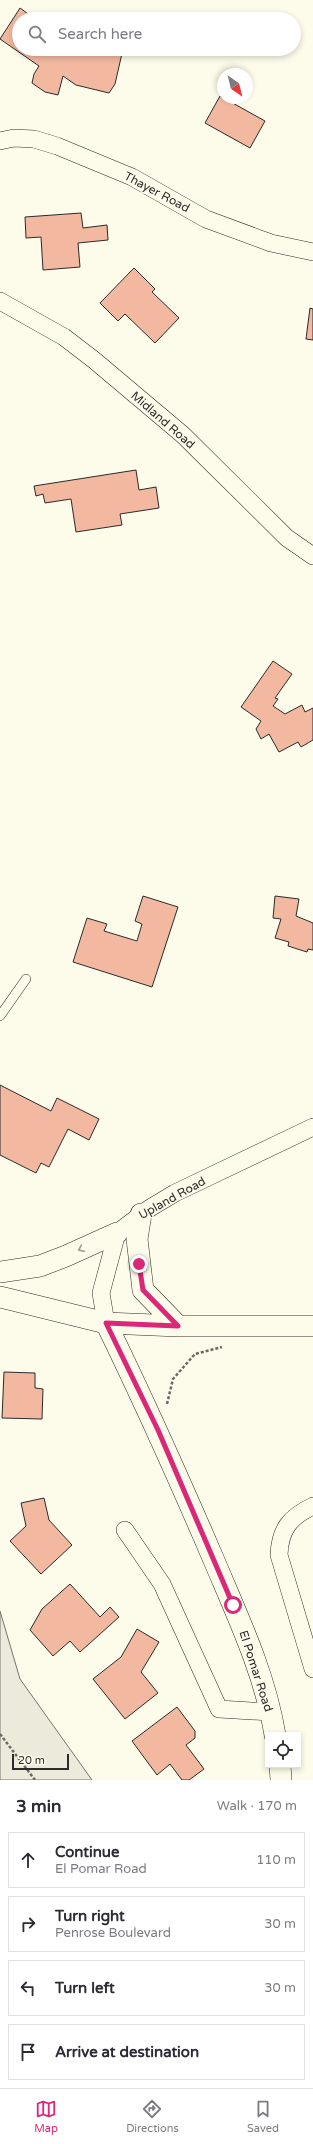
<!DOCTYPE html>
<html lang="en">
<head>
<meta charset="utf-8">
<style>
	body { margin:0; font-family:"Varela Round",sans-serif; background:#f7f7f7; color:#2b2b33 }
	.controls { position:absolute; right:12px; bottom:12px; display:grid; overflow:hidden; border-radius:0px; box-shadow:0 2px 6px #0003 }
	.controls button { width:36px; height:36px; display:grid; place-items:center; padding:0; border:0; border-bottom:1px solid #e1e1e2; background:#fff; color:#2b2b33; font:20px sans-serif }
	.compass { position:absolute; left:217px; top:68px; width:36px; height:36px; border-radius:50%; background:#fff; box-shadow:0 2px 6px #0003; rotate:145deg }
	.scale { position:absolute; left:12px; bottom:10px; width:57px; box-sizing:border-box; padding-left:4px; border:2px solid #2b2b2b; border-top:0; font-size:11px; line-height:14px; white-space:nowrap; color:#2b2b2b; -webkit-text-stroke:3px #fdfbea; paint-order:stroke }
	.stop { position:absolute; width:12px; height:12px; margin:-9px; border:3px solid #db2777; border-radius:50%; background:#fff }
	.stop.end { background:#db2777; border-color:#fff; box-shadow:0 1px 4px #0008 }
	.list { margin:0; padding:0; list-style:none }
	h2 { display:flex; justify-content:space-between; align-items:center; height:52px; margin:0; padding:0 16px; font-size:17px }
	h2 small { font-size:13px; font-weight:400; color:#7c7c81 }
	.list li { display:grid; grid-template-columns:26px 1fr auto; gap:12px; align-items:center; box-sizing:border-box; height:56px; margin:0 8px 8px; padding:0 8px; border:1px solid #e1e1e2; border-radius:0px }
	.list b { display:block; font-size:15px; white-space:nowrap }
	.list p { margin:0; font-size:13px; white-space:nowrap; color:#7c7c81 }
	.list em { font-size:13px; font-style:normal; color:#7c7c81 }
	.icon { flex:none; width:22px; height:22px; fill:none; stroke:currentColor; stroke-width:2; stroke-linecap:round; stroke-linejoin:round }
	.map { position:relative; flex:none; width:313px; height:1780px; overflow:hidden }
	.search { position:absolute; background:#fff; box-shadow:0 2px 6px #0003; left:12px; right:12px; top:12px; height:44px; display:flex; align-items:center; gap:10px; box-sizing:border-box; padding:0 14px; border-radius:22px; color:#7c7c81; font-size:15px }
	.sheet { height:308px; background:#fff }
	nav { display:flex; justify-content:space-around; align-items:center; box-sizing:border-box; height:56px; border-top:1px solid #e1e1e2; background:#fff; font-size:11px; color:#7c7c81 }
	nav a { display:grid; justify-items:center; gap:2px }
	nav .on { color:#db2777 }
	.map>svg:first-child { display:block }
	.green { fill:#ecebdb; stroke:#74746e }
	.building { fill:#f2b8a0; stroke:#2b2b2b }
	.lines { fill:none; stroke-linecap:round; stroke-linejoin:round }
	.service-casing { stroke:#2b2b2b; stroke-width:10 }
	.minor-casing { stroke:#2b2b2b; stroke-width:18 }
	.tertiary-casing { stroke:#2b2b2b; stroke-width:22 }
	.path { stroke:#6a6964; stroke-width:2.5; stroke-dasharray:3 2; stroke-linecap:butt }
	.service { stroke:#fdfbea; stroke-width:9 }
	.minor { stroke:#fdfbea; stroke-width:17 }
	.tertiary { stroke:#fdfbea; stroke-width:21 }
	.oneway { stroke:#9e9d94 }
	.route { stroke:#db2777; stroke-width:5 }
	.labels { text-anchor:middle; dominant-baseline:central; stroke-width:3; stroke-linejoin:round; paint-order:stroke }
	.street-label { font-size:12px; fill:#2b2b2b; stroke:#fdfbea }
</style>
</head>
<body>
<div class="map">
<svg width="313" height="1780" viewBox="0 0 313 1780">
	<rect width="100%" height="100%" fill="#fdfbea"/>
	<path class="green" d="M0 1611 20 1679 92 1780H0Z"/>
	<path class="building" d="M20 8 35 19H19V49H123L115 84 109 93 76 85 63 76 58 95 45 92 32 83 34 74 39 66 0 39Z
		M220 96 265 121 250 148 205 123Z
		M81 213 83 228 107 225 108 240 78 243 80 267 43 270 41 237 26 238 25 217Z
		M134 268 155 289 152 292 179 318 155 343 125 314 118 321 100 303Z
		M310 308 313 309V340L306 339Z
		M136 470 139 490 156 487 159 508 120 514 122 525 76 532 71 499 45 503 43 494 36 496 34 486Z
		M273 661 292 674 275 698 278 699 273 706 285 714 302 705 305 712 313 708V740L301 747 298 742 279 752 269 734 261 739 256 729 261 721 241 707Z
		M143 896 178 907 152 987 73 962 87 918 107 924 104 931 137 941 142 924 135 921Z
		M275 896 299 899 296 916 313 923V950L308 949 307 952 288 946 289 942 275 938 281 919 273 918Z
		M0 1085 51 1111 57 1098 99 1119 89 1140 68 1129 49 1167 41 1163 36 1173 0 1155Z
		M4 1372 35 1373V1388L43 1389 42 1419 2 1418Z
		M44 1498 49 1520 72 1545 41 1574 10 1541 26 1526 21 1503Z
		M70 1584 100 1617 110 1607 119 1617 80 1652 70 1641 53 1656 30 1630 42 1609Z
		M137 1629 159 1642 141 1672 158 1693 125 1719 93 1679 121 1657Z
		M177 1707 195 1731V1738L186 1745 204 1769 189 1780H182L170 1764 157 1775 132 1741Z"/>
	<g class="lines">
		<defs>
			<path id="service" d="M0 1016 26 979"/>
			<path id="minor" d="M0 141 14 138 34 139 57 146 132 177 206 219 271 243 313 252
				M0 301 64 337 94 360 183 435 287 538 313 556
				M106 1323 101 1293 117 1233 150 1208 175 1193 313 1127
				M313 1506C290 1517 280 1529 279 1555L313 1669
				M125 1530 162 1584 219 1709 270 1712"/>
			<path id="tertiary" d="M141 1214 137 1239 143 1290 178 1326
				M0 1272 40 1266 66 1256 117 1233
				M0 1297 106 1323 178 1326H313
				M106 1323C144 1401 179 1479 213 1558 237 1615 265 1673 275 1735
				M280 1765 281 1780"/>
		</defs>
		<use href="#service" class="service-casing"/>
		<use href="#minor" class="minor-casing"/>
		<use href="#tertiary" class="tertiary-casing"/>
		<path class="path" d="M167 1404 173 1379 195 1354 222 1347
			M0 1734 35 1780"/>
		<use href="#service" class="service"/>
		<use href="#minor" class="minor"/>
		<use href="#tertiary" class="tertiary"/>
	</g>
	<defs><path id="oneway-chevron" d="M-2-3.5L2.5 0L-2 3.5" fill="none" stroke-width="1.6" stroke-linecap="round" stroke-linejoin="round"/></defs>
	<use class="oneway" href="#oneway-chevron" transform="translate(81 1249) rotate(154)"/>
	<g class="lines">
		<path class="route" d="M139 1264 143 1290 178 1326 106 1323 158 1430 233 1605"/>
	</g>
	<g class="labels">
		<g class="street-label">
			<text transform="translate(157 192) rotate(28)">Thayer Road</text>
			<text transform="translate(163 420) rotate(41)">Midland Road</text>
			<text transform="translate(172 1198) rotate(-29)">Upland Road</text>
			<text transform="translate(256 1671) rotate(72)">El Pomar Road</text>
		</g>
	</g>
</svg>
<div class="controls">
<button><svg class="icon" aria-label="locate" viewBox="0 0 24 24"><circle cx="12" cy="12" r="6"/><path d="M12 2v4M12 18v4M2 12h4M18 12h4"/></svg></button>
</div>
<svg class="compass" viewBox="-18 -18 36 36"><path d="M0-13l5 13h-10z" fill="#e53935"/><path d="M0 13l5-13h-10z" fill="#7c7c81"/></svg>
<div class="scale">20 m</div>
<div class="stop" style="left:233px;top:1605px"></div>
<div class="stop end" style="left:139px;top:1264px"></div>
<div class="search"><svg class="icon" aria-label="search" viewBox="0 0 24 24"><circle cx="10" cy="10" r="6"/><path d="M15 15l6 6"/></svg>Search here</div>
</div>
<section class="sheet">
<h2>3 min<small>Walk · 170 m</small></h2>
<ul class="list">
<li><svg class="icon" aria-label="ahead" viewBox="0 0 24 24"><path d="M12 20V5M6 11l6-6 6 6"/></svg><div><b>Continue</b><p>El Pomar Road</p></div><em>110 m</em></li>
<li><svg class="icon" aria-label="right" viewBox="0 0 24 24"><path d="M7 20v-9h11M14 6l5 5-5 5"/></svg><div><b>Turn right</b><p>Penrose Boulevard</p></div><em>30 m</em></li>
<li><svg class="icon" aria-label="left" viewBox="0 0 24 24"><path d="M17 20v-9H6M10 6l-5 5 5 5"/></svg><div><b>Turn left</b></div><em>30 m</em></li>
<li><svg class="icon" aria-label="arrive" viewBox="0 0 24 24"><path d="M6 21V4h12l-3 4 3 4H6"/></svg><div><b>Arrive at destination</b></div></li>
</ul>
</section>
<nav>
<a class="on"><svg class="icon" aria-label="map" viewBox="0 0 24 24"><path d="M3 6l6-2 6 2 6-2v14l-6 2-6-2-6 2zM9 4v14M15 6v14"/></svg>Map</a>
<a><svg class="icon" aria-label="directions" viewBox="0 0 24 24"><path d="M12 3l9 9-9 9-9-9zM9 14v-3h6M13 9l2 2-2 2"/></svg>Directions</a>
<a><svg class="icon" aria-label="saved" viewBox="0 0 24 24"><path d="M7 4h10v16l-5-4-5 4z"/></svg>Saved</a>
</nav>
</body>
</html>
